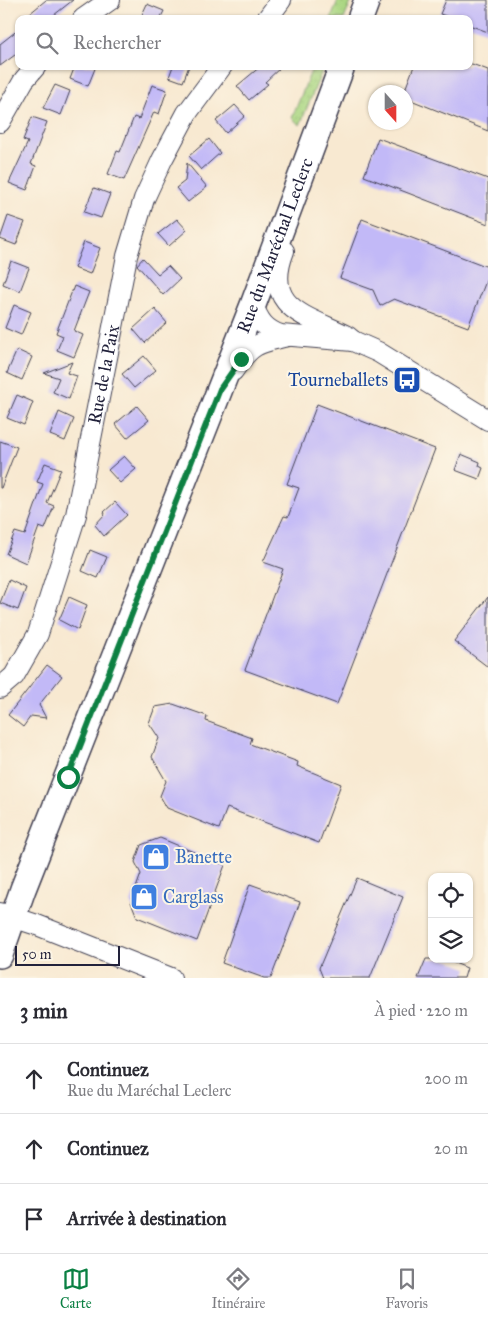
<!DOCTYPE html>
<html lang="fr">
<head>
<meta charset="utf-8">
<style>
	body { margin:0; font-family:"IM FELL Great Primer",serif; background:#f2f2f3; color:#2b2b33 }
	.controls { position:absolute; right:15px; bottom:15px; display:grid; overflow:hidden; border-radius:10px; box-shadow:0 1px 4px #0004 }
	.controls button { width:45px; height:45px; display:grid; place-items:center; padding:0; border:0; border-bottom:1px solid #e1e1e2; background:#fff; color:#2b2b33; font:25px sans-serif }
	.compass { position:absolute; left:368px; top:85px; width:45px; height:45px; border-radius:50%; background:#fff; box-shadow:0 1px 4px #0004; rotate:159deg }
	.scale { position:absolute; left:15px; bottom:12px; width:105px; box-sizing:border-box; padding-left:5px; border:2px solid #22223b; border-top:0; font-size:14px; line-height:18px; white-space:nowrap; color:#22223b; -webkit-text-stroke:4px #fcf5e5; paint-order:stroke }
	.stop { position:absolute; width:15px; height:15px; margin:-11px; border:4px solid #0b8043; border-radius:50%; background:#fff }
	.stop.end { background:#0b8043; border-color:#fff; box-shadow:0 1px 5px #0008 }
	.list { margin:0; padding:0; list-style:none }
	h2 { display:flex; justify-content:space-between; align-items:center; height:65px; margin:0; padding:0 20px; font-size:21px }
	h2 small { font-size:16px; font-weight:400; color:#7c7c81 }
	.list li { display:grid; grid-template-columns:32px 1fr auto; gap:15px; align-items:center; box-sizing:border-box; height:70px; padding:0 20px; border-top:1px solid #e1e1e2 }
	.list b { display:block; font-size:19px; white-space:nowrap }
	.list p { margin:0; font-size:16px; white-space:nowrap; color:#7c7c81 }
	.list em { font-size:16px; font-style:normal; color:#7c7c81 }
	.icon { flex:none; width:28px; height:28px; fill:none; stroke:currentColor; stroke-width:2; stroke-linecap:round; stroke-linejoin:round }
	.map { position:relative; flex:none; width:488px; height:978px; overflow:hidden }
	.search { position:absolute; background:#fff; box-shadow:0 1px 4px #0004; left:15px; right:15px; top:15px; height:55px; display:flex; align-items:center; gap:12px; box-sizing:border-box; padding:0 18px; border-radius:10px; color:#7c7c81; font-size:19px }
	.sheet { height:275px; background:#fff }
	nav { display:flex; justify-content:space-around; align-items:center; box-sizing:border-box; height:70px; border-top:1px solid #e1e1e2; background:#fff; font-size:14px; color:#7c7c81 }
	nav a { display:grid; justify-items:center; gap:2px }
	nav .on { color:#0b8043 }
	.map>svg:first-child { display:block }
	.grass { fill:url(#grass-dots); stroke:#667c5f }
	.building { fill:#c2b9f7 }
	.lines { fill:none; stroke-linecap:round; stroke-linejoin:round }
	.minor-casing { stroke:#424052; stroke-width:22 }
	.major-casing { stroke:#424052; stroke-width:28 }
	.minor { stroke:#fff; stroke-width:20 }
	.major { stroke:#fff; stroke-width:25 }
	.route { stroke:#0b8043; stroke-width:6 }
	.labels { text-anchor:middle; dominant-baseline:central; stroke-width:4; stroke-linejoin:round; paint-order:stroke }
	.street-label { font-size:18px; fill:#22223b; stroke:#fcf5e5 }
	.transit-label { font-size:18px; fill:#164399; stroke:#fcf5e5; text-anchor:end }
	.shop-label { font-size:18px; fill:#366cbe; stroke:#fcf5e5; text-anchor:start }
</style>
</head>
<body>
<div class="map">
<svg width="488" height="978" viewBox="0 0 488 978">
	<defs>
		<pattern id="grass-dots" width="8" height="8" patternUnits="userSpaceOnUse" patternTransform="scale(1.25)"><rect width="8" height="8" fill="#abd783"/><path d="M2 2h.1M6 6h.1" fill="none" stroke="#93b872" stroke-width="1.8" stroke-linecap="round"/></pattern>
	</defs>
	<rect width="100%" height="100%" fill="#fcf5e5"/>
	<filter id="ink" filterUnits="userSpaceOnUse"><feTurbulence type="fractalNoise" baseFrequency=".02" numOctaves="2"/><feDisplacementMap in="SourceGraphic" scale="10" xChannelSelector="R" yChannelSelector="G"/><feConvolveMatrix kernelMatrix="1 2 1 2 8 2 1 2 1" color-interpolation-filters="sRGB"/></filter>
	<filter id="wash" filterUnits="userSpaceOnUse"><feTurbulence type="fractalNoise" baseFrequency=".0096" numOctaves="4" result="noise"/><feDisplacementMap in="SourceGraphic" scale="20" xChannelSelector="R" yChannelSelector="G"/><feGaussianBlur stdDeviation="1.12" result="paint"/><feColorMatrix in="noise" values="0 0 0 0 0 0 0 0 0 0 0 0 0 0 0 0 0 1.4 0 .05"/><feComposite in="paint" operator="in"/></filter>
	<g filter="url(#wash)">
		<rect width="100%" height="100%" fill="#f8e9d1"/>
		<path class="grass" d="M338 0H352L344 19H331Z
			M313 66H324L300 125 292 118Z"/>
		<g id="blocks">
			<path class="building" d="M46 0H73L49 19H23Z
				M446 0H488V32L469 25V19H454L440 14Z
				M147 4 164 11 160 19H140Z
				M19 29V52L0 66V44Z
				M469 63 488 70V131L406 98V87L414 66H469Z
				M75 66H96L88 86 70 79Z
				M173 66H189L183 82 169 77Z
				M261 66H282L265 82 268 84 249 100 237 86Z
				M55 85 70 91 61 115 43 108Z
				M152 85 167 90 159 114 154 112 124 180 108 174 117 151 120 152 134 117 139 119Z
				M235 105 245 116 226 133 216 121Z
				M32 117 47 122 31 164 36 166 27 190 9 183 28 142 23 140Z
				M378 138 488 179V224L364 176Z
				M209 139 220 153 201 170 189 156Z
				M187 163 207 187 188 202 176 188 185 181Z
				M94 188 110 194 101 218 84 212Z
				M8 216 25 222 16 245 0 239Z
				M177 219 187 230 169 246 158 234Z
				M362 219 488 267V276L468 327 394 299 380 306 373 290 340 278Z
				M84 242 100 248 90 274 74 268Z
				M143 258 158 274 168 266 180 279 163 295 137 265Z
				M11 261 29 268 20 291 3 284Z
				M74 286 89 292 74 331 83 335 74 357 57 350 63 336 56 333Z
				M14 305 31 312 21 335 5 328Z
				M155 309 167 323 145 343 133 329Z
				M17 350 32 357 22 380 7 373Z
				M144 356 156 370 134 388 122 374Z
				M72 362 67 373 77 376 69 399 53 392 59 378 44 373Z
				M17 395 33 402 24 425 7 418Z
				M317 404 435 449 337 704 245 670 283 569 263 562 284 516 288 517 299 488 287 484Z
				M137 406 149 420 127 438 115 424Z
				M59 412 74 419 65 441 50 435Z
				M0 441 17 447 1 488H0Z
				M461 454 480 462 479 466 483 468 479 479 455 470Z
				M124 456 136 469 120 483 108 470Z
				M45 463 61 469 47 503 54 506 45 529 39 527 26 563 6 554 15 532 25 535 43 484 37 482Z
				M115 502 127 515 104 536 95 525 105 514 104 512Z
				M90 550 107 557 98 578 82 571Z
				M9 580 26 588 18 610 0 603Z
				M69 597 87 605 78 630 59 620Z
				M488 597V667L454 641Z
				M47 665 62 676 39 705 46 718 31 716 23 727 8 715Z
				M173 704 207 716 206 721 252 738 250 744 298 762 297 766 341 784 319 843 227 808 219 829 167 808 160 796 166 781 152 757 159 738 149 723 155 707Z
				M160 838 225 865 197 941 137 917 131 902 141 874 135 862 141 845Z
				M357 878 403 897 370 978H323L319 968Z
				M250 884 300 902 271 978H264L222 963Z
				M426 959H444L467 968 464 978H418Z"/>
		</g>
	</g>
	<g filter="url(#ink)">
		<use href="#blocks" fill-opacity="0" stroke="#424052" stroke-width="1"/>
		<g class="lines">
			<defs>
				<g id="minor">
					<path d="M83 19 110 0"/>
					<path d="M267 19 281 0"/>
					<path d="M0 122 24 80 36 66"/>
					<path d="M284 251C262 308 305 315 347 336L353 341"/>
					<path d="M253 305C259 321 265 330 281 335L353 341 378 352 488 420"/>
					<path d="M233 371C251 344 257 343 288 336"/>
					<path id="s1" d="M0 688 14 676 38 634 76 515 127 256 144 199 162 160 187 113 222 66"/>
					<path d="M0 913 37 925 171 978"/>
				</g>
				<g id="major">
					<path d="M360 19 367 0"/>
					<path id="s2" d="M0 955 23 889 253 305 342 66"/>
				</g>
			</defs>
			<use href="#minor" class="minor-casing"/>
			<use href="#major" class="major-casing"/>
			<use href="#minor" class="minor"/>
			<use href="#major" class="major"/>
		</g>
	</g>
	<g class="lines" filter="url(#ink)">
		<path class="route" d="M68 777 220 389 241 359"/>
	</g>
	<defs>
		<symbol id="bus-square" viewBox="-11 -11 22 22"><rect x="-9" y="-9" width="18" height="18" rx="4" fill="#1a4fb4" stroke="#fcf5e5"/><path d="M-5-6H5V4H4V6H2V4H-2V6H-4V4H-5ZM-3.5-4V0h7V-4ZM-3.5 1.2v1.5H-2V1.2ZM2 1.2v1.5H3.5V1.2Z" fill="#fff"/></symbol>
		<symbol id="shop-square" viewBox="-11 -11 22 22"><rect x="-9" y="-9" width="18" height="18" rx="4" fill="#3f7fe0" stroke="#fcf5e5"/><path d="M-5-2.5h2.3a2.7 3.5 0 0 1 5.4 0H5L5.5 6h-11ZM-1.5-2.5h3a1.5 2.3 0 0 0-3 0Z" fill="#fff"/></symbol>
	</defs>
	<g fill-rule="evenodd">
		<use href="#bus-square" x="391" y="364" width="32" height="32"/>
		<use href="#shop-square" x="140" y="841" width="32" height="32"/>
		<use href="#shop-square" x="128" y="881" width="32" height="32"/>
	</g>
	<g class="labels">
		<g class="street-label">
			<text stroke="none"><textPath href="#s2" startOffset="761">Rue du Maréchal Leclerc</textPath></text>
			<text stroke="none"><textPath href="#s1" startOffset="335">Rue de la Paix</textPath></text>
		</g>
		<g class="transit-label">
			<text x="388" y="380">Tourneballets</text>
		</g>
		<g class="shop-label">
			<text x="175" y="857">Banette</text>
			<text x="163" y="897">Carglass</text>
		</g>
	</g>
</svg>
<div class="controls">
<button><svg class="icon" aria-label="locate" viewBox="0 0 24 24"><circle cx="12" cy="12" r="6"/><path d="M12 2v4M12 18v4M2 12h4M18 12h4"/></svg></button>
<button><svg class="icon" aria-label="layers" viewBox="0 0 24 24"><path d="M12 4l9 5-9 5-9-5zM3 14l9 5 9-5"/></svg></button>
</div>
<svg class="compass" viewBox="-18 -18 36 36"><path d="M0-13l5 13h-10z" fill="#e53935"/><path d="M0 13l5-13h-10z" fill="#7c7c81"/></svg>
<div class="scale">50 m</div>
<div class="stop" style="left:68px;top:777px"></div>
<div class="stop end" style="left:241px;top:359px"></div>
<div class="search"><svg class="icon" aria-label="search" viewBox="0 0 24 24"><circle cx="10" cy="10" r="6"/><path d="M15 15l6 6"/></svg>Rechercher</div>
</div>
<section class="sheet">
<h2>3 min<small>À pied · 220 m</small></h2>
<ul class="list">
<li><svg class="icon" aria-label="ahead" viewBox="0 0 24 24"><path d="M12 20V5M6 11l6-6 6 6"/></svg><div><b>Continuez</b><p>Rue du Maréchal Leclerc</p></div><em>200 m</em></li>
<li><svg class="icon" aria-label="ahead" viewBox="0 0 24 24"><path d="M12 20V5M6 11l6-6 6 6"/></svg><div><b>Continuez</b></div><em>20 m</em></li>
<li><svg class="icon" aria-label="arrive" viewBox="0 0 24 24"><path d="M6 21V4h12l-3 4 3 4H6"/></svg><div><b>Arrivée à destination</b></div></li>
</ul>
</section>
<nav>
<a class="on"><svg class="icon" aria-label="map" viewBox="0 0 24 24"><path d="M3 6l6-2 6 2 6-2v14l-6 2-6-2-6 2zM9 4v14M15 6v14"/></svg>Carte</a>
<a><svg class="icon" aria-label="directions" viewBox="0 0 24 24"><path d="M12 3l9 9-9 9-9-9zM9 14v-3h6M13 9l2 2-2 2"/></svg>Itinéraire</a>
<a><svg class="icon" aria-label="saved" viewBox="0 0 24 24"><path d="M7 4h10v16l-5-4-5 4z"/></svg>Favoris</a>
</nav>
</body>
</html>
